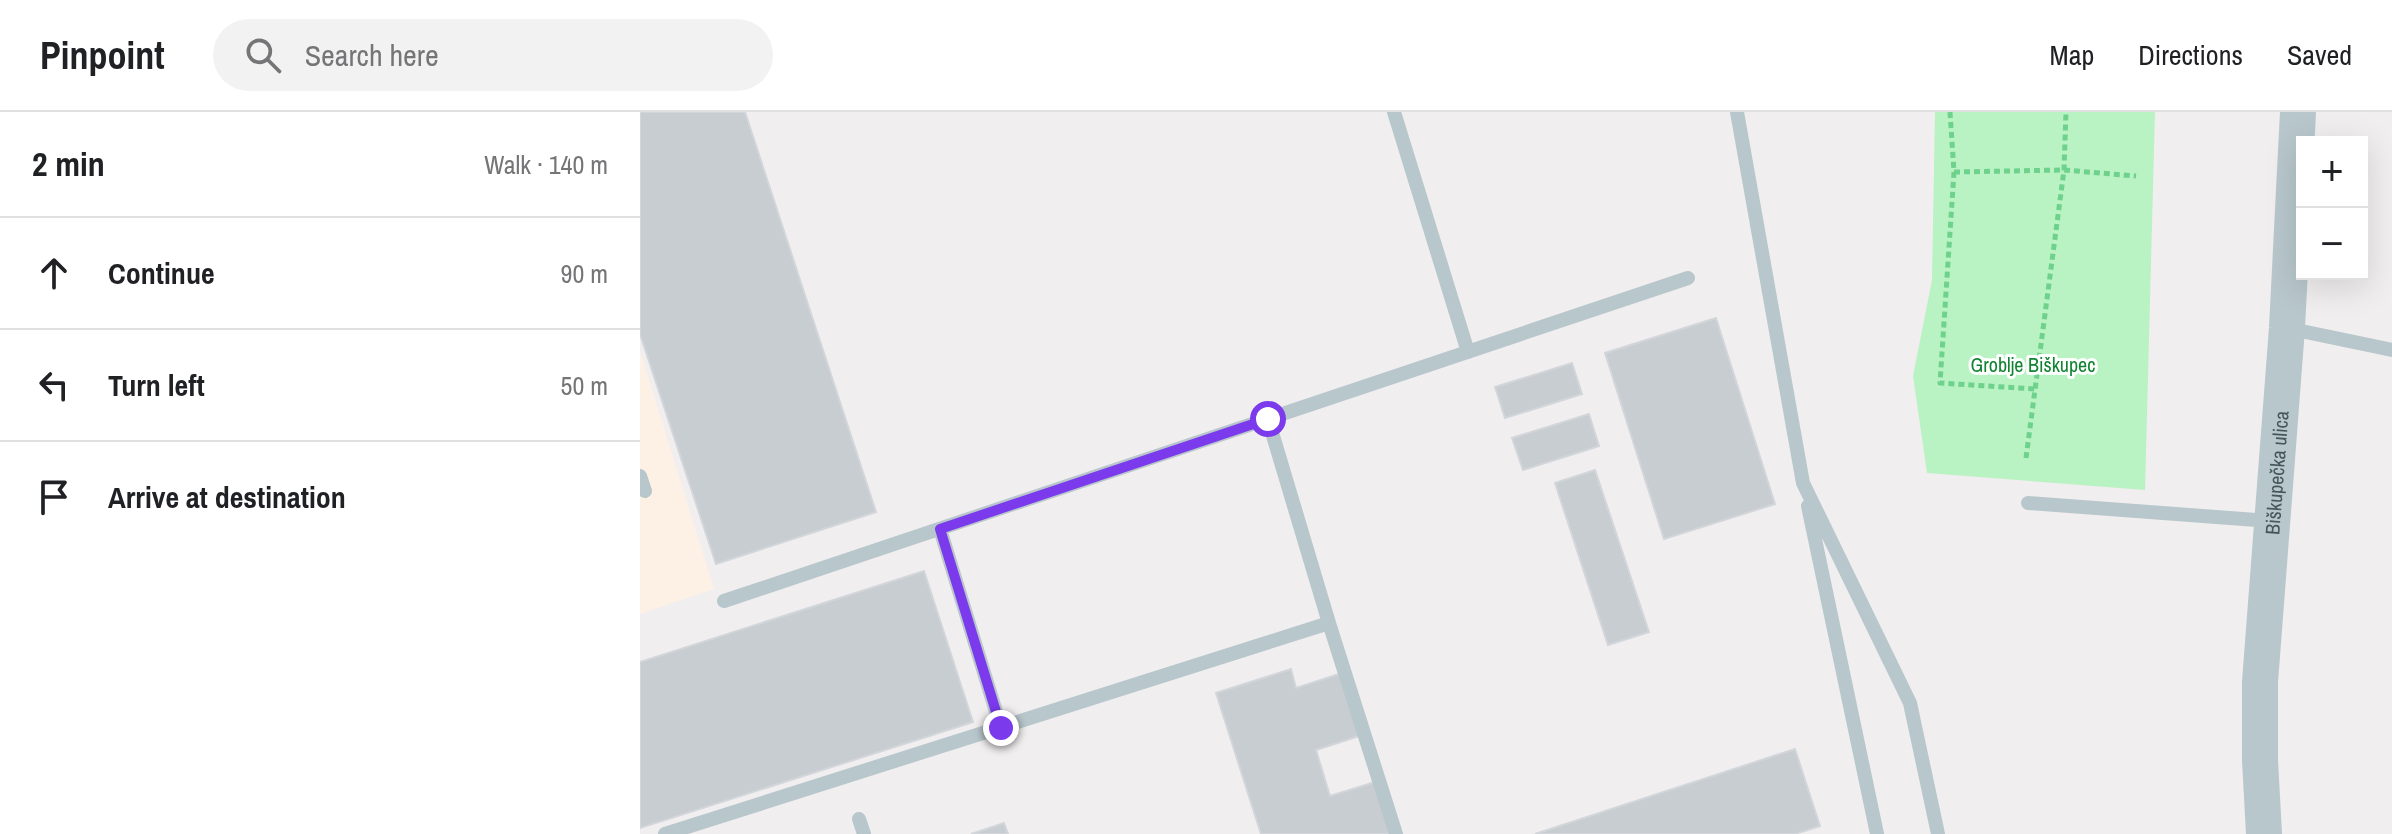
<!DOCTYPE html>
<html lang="en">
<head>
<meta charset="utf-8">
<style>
	body { margin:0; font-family:"Archivo Narrow",sans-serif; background:#f2f2f2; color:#202124 }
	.controls { position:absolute; right:24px; top:24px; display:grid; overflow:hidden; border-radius:0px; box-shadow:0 8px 32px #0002 }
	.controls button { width:72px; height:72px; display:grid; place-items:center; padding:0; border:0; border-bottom:2px solid #e0e0e0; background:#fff; color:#202124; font:40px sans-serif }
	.stop { position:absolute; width:24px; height:24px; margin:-18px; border:6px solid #7c3aed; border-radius:50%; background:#fff }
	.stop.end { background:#7c3aed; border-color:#fff; box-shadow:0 2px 8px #0008 }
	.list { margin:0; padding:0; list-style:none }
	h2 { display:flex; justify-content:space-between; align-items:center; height:104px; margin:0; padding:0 32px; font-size:34px }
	h2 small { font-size:26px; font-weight:400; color:#757577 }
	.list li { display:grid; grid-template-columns:52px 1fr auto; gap:24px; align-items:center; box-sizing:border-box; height:112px; padding:0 32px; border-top:2px solid #e0e0e0 }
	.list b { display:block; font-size:30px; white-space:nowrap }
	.list em { font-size:26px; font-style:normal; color:#757577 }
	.icon { flex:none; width:44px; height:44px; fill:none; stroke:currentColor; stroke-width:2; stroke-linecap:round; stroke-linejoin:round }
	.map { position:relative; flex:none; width:1752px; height:722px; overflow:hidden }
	header { display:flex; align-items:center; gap:48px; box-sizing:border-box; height:112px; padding:0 40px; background:#fff; border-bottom:2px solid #e0e0e0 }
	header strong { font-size:38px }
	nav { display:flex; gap:44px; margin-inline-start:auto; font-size:28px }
	.search { width:560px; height:72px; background:#f2f2f2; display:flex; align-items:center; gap:20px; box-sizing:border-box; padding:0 28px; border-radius:44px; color:#757577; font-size:30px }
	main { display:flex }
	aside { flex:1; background:#fff }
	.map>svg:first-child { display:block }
	.commercial { fill:#fdf1e6 }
	.green { fill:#b9f2c3 }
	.building { fill:#c8cdd1; stroke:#d2d6da; stroke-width:2 }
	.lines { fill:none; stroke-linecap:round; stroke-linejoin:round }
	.path { stroke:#6ed28c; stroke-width:5; stroke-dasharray:6 4; stroke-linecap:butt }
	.service { stroke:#b8c7cc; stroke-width:14 }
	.tertiary { stroke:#b8c7cc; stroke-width:36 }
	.route { stroke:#7c3aed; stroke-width:10 }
	.labels { text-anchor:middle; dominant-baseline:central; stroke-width:6; stroke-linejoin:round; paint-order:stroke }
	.park-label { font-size:20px; fill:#108432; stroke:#fff }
	.street-label { font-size:20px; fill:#45575d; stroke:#fff }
</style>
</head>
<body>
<header>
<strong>Pinpoint</strong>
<div class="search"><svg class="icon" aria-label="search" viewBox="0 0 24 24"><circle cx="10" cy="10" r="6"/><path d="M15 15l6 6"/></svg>Search here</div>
<nav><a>Map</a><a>Directions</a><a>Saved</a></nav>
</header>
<main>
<aside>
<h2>2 min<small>Walk · 140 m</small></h2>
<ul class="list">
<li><svg class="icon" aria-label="ahead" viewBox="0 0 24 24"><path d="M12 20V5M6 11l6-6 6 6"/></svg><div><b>Continue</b></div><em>90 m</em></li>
<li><svg class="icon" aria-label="left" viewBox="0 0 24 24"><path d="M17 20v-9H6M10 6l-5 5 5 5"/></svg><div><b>Turn left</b></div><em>50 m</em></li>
<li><svg class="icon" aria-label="arrive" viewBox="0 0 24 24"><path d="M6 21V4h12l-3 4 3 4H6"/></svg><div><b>Arrive at destination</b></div></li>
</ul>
</aside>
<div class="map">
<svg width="1752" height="722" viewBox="0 0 1752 722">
	<rect width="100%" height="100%" fill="#f1eeef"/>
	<path class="commercial" d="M0 239 74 477 0 502Z"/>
	<path class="green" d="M1295 0H1515L1505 378 1287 361 1273 264 1292 168Z"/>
	<path class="building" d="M0 0H105L236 400 76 452 0 222Z
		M1076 206 1135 392 1024 427 965 241Z
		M932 251 942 282 865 306 855 275Z
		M949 302 959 334 883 358 872 326Z
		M955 358 1009 520 968 533 915 371Z
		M284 459 333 610 0 716V550Z
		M651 557 656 576 699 562 719 624 676 638 690 684 735 670 752 722H621L576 581Z
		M1155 637 1180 714 1155 722H895Z
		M364 711 368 722H331Z"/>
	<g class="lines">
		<path class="path" d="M1310 0 1314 60 1300 271 1395 277
			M1314 60 1424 58 1496 64
			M1386 346 1424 58 1426 0"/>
		<path class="service" d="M754 0 828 240
			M1097 0 1163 371 1270 591 1298 722
			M1647 216 1752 238
			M628 307 689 511
			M0 364 5 379
			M1388 391 1630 409
			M1168 394 1237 722
			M300 417 361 616
			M84 489 1048 166
			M219 707 224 722
			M25 722 689 511 756 722"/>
		<path class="tertiary" id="s1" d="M1624 722 1620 648V570L1647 216 1658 0"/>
	</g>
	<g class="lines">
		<path class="route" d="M361 616 300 417 628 307"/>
	</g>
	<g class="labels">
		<g class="park-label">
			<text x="1393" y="252">Groblje Biškupec</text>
		</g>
		<g class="street-label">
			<text stroke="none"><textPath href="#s1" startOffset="362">Biškupečka ulica</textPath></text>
		</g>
	</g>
</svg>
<div class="controls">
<button>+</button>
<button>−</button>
</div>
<div class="stop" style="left:628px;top:307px"></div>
<div class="stop end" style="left:361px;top:616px"></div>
</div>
</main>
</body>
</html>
